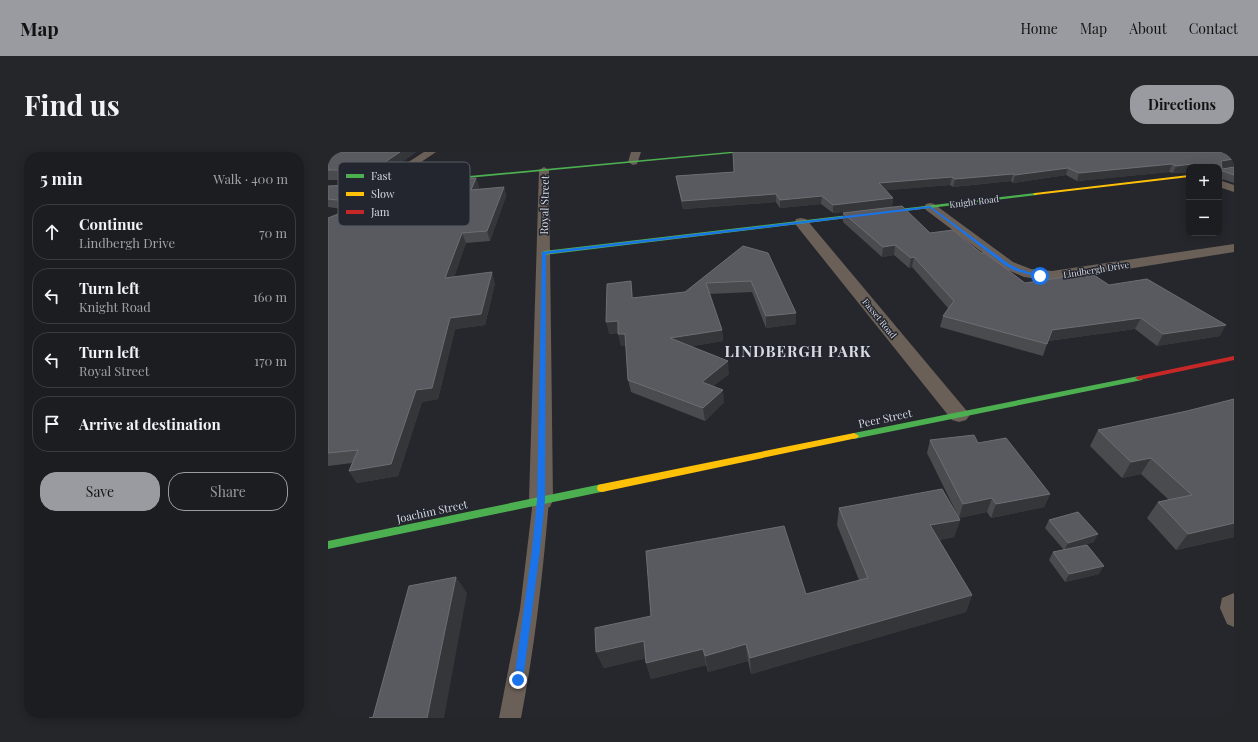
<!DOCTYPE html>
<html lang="en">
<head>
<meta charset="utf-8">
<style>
	body { margin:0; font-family:"Playfair Display",serif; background:#25262a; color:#f1f3f6 }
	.controls { position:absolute; right:12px; top:12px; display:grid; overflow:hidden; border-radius:8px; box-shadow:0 2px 10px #0003 }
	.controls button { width:36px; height:36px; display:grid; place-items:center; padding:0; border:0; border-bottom:1px solid #3a3b3f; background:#1c1d21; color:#f1f3f6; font:20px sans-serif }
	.stop { position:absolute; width:12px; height:12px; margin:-9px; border:3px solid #1a73e8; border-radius:50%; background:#fff }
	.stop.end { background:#1a73e8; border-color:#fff; box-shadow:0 1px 4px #0008 }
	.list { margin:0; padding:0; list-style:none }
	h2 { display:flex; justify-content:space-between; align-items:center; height:52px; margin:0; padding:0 16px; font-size:17px }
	h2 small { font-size:13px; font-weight:400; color:#a0a2a5 }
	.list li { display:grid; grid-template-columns:26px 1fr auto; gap:12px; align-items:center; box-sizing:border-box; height:56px; margin:0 8px 8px; padding:0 8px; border:1px solid #3a3b3f; border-radius:16px }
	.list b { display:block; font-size:15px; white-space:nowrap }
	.list p { margin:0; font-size:13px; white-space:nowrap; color:#a0a2a5 }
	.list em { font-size:13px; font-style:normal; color:#a0a2a5 }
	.actions { display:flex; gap:8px; padding:12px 16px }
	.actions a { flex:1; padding:9px 0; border:1px solid #999ba1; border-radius:16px; text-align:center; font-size:14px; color:#999ba1 }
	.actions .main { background:#999ba1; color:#111 }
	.icon { flex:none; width:22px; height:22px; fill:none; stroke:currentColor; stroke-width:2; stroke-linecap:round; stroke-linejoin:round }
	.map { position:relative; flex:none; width:906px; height:566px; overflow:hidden; border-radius:16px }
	header { display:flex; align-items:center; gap:24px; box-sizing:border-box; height:56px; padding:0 20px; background:#999ba1; color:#111 }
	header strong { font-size:19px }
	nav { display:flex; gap:22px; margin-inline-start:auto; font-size:14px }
	.intro { display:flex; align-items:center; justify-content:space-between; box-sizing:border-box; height:96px; padding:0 24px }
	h1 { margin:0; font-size:28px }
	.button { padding:10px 18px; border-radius:16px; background:#999ba1; color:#111; font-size:14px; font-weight:700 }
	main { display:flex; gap:24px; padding:0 24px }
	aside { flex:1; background:#1c1d21; border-radius:16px; box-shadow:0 2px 10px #0003 }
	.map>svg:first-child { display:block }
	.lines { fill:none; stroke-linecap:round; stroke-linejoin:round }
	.lane { fill:#6b6057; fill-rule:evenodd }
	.street { fill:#6b6057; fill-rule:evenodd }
	.fast { fill:#4caf50; fill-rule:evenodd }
	.slow { fill:#ffc107; fill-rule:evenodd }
	.jam { fill:#c62828; fill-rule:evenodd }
	.wall { fill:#4a4b4f }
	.shaded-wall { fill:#35363a }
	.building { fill:#595a5f; stroke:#6d6e73 }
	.route { fill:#1a73e8 }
	.labels { text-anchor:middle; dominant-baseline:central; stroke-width:3; stroke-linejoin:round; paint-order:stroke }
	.far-street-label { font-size:9px; fill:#d7dae0; stroke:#23262f }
	.street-label { font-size:11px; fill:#d7dae0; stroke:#23262f }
	.district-label { font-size:15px; font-weight:bold; letter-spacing:1px; fill:#d7dae0; stroke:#23262f }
	.key { fill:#23262f; stroke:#595c64; stroke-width:1 }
	.key-label { font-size:11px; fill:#d7dae0 }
</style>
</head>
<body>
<header>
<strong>Map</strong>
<nav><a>Home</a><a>Map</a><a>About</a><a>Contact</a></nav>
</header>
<div class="intro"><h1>Find us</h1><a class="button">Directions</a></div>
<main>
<aside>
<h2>5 min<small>Walk · 400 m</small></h2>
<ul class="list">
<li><svg class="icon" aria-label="ahead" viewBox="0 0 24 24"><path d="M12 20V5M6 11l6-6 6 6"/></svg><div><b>Continue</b><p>Lindbergh Drive</p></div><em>70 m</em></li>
<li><svg class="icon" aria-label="left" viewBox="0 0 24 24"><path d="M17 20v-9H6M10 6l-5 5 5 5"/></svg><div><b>Turn left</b><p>Knight Road</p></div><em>160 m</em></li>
<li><svg class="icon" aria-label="left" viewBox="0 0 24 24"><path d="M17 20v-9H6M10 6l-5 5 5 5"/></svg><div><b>Turn left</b><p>Royal Street</p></div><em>170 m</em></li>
<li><svg class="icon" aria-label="arrive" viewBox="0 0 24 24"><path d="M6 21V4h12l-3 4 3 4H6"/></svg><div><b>Arrive at destination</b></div></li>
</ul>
<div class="actions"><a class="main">Save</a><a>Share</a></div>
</aside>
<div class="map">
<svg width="906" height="566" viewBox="0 0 906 566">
	<rect width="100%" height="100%" fill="#26272c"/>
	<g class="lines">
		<path class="lane" d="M213 342 219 344 221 348C215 421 207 494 193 566H171L192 457 205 348 207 344Z
			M906 441V475L899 472 892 456 894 446Z"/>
		<path class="street" d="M96 0H108L56 35H48L46 33 48 31Z
			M303 0H313L309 12 305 13 300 10Z
			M216 15 221 18 225 348 222 355 213 357 204 355 201 348 211 18Z
			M891 28 906 33V40L891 35Z
			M602 51 606 52 685 110 703 117 724 119 906 92V100L724 129 696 125 675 116 598 58 596 55 598 52Z
			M473 66 478 67 638 258 642 263 638 268 631 270 624 268 468 73 467 70 468 67Z"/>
		<path class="fast" d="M401 0H416L0 39V37Z
			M707 41 709 42V43L216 103 213 101 216 99Z
			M811 224 815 226 814 228 526 287 521 284 526 281Z
			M274 332 278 333 279 336 278 339 0 397V389Z"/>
		<path class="slow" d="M861 23V25L707 43 705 42 707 41Z
			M526 281 531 284 529 286 274 340 270 339 269 336 270 333 274 332Z"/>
		<path class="jam" d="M906 204V208L811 228 807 226 811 224Z"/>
	</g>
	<path class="wall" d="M0 0H88L49 28H0Z
		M451 0H906V14L894 16V17L906 15V31L894 27 891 15H861V20L845 21 841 20 749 29 738 23 685 31 683 29 625 35 622 33 558 38 565 46 564 55 505 61 493 52 452 56 448 50 355 57 349 31 348 24 406 20Z
		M148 26 151 35 150 37 176 35 178 44 162 89 138 91 126 125 167 131 157 173 127 177 110 247 94 250 70 324 29 331 21 319 24 311 0 314V66L22 58 0 55V34L116 43Z
		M515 61 602 81 653 101 697 131 781 133 892 184 829 194 807 177 720 189 715 204 612 175 615 164 620 156 584 115 581 116 566 103 554 105 515 70Z
		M440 101 468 172 438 176 424 140 381 142 394 178 395 189 364 194 401 222 385 234 396 250 377 269 303 240 300 228 298 194H293L290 181 281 182 305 140V146L357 140Z
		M906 247V385L848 398 819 366 830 350 841 348 813 322 794 326 762 294 770 278 859 259Z
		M602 288 650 291 722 342 716 355 663 366 659 360 631 366 599 301Z
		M511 356 632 368 626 385 611 388 644 443 638 460 423 522 420 509 380 520 378 513 323 527 318 511 317 506 276 516 268 500 478 442 531 428 509 373Z
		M721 368 766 390 741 397 771 422 737 430 721 408 725 400 736 398 717 376Z"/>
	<path class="shaded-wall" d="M72 0H88L49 28 45 18Z
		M906 7V14L891 16 893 9Z
		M844 12 841 20 749 29 751 21Z
		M864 12 863 15H861V20L845 21 848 14Z
		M740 16 738 23 685 31 687 23Z
		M685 22 683 29 625 35 627 27Z
		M624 25 622 33 550 39 551 31Z
		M148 26 151 35 146 46 143 38Z
		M894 28 891 34V29Z
		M176 35 178 44 162 89 159 79Z
		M448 42V50L355 57 354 49Z
		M494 44 493 52 452 56V48Z
		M565 46 564 55 505 61V53Z
		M134 81 138 91 122 137 117 126Z
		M567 93 566 103 554 105 555 95Z
		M586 105 584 115 581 116 583 106Z
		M164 120 167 131 157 173 127 177 110 247 94 250 70 324 29 331 21 319 88 238 122 166Z
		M303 129 305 140 307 158 304 146Z
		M468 161V172L438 176V164Z
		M813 166 807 177 720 189 715 204 724 178Z
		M290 169 293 181 281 182 278 170Z
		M898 173 892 184 829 194 835 182Z
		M394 178 395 189 344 198 342 186Z
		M290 182H297L300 194H293Z
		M400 209 401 222 375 242 374 230Z
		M395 238 396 250 377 269 375 256Z
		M823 306 813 322 794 326 803 310Z
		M722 342 716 355 663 366 668 352Z
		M664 346 659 360 631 366 635 352Z
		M632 368 626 385 597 391 602 373Z
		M906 371V385L848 398 860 382Z
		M770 382 766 390 736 399 740 391Z
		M776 414 771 422 737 430 741 422Z
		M128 425 139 441 116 566H99Z
		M644 443 638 460 423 522 422 506Z
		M316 489 321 506 276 516 268 500Z
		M418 492 420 509 380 520 377 504Z
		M375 497 378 513 323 527 318 511Z"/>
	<path class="building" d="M0 0H72L45 18H0Z
		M405 0H906V7L893 9 894 17 906 15V23L895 19 893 20 894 28 891 29V15H866V14L864 12 848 14 844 12 751 21 740 16 687 23 685 22 627 27 624 25 551 31 565 46 505 53 494 44 452 48 448 42 354 49 348 24 406 20Z
		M148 26 143 38 176 35 159 79 134 81 117 126 164 120 153 162 122 166 104 236 88 238 63 312 21 319 30 298 0 301V66L38 51 0 47V34L50 32 116 43 124 28Z
		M574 54 602 81 625 78 653 101H657L697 131 763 121 781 133 819 127 898 173 835 182 813 166 724 178 719 192 615 164 626 149 586 105 583 106 567 93 555 95 515 61Z
		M415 94 440 101 468 161 438 164 423 129 378 131 394 178 342 186 400 209 374 230 395 238 375 256 300 228 297 182H290V169L278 170 279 132 303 129 304 146 357 140Z
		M906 247V371L860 382 830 350 864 343 823 306 803 310 770 278 859 259Z
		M646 283 650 291 678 286 722 342 668 352 664 346 635 352 602 288Z
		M614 337 632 368 602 373 644 443 422 506 418 492 377 504 375 497 318 511 316 489 268 500 267 476 323 464 318 399 456 374 478 442 540 426 511 356Z
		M750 360 770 382 740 391 721 368Z
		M759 393 776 414 741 422 725 400Z
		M128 425 99 566H41L45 565 81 434Z"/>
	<path class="route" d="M602 54 681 112 691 117 714 124 712 125 688 119 678 114 602 56 218 102 217 348 212 398 195 528 194 532 190 533 187 532 186 528 204 398 209 348 214 100Z"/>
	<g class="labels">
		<g class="far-street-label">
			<text transform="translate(646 49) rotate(-7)">Knight Road</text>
			<text transform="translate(768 117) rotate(-9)">Lindbergh Drive</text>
			<text transform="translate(552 166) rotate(51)">Fasset Road</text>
		</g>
		<g class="street-label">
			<text transform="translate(216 53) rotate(-89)">Royal Street</text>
			<text transform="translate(557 266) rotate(-12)">Peer Street</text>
			<text transform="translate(104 359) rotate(-12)">Joachim Street</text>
		</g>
		<g class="district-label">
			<text x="470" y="199">LINDBERGH PARK</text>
		</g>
	</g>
	<rect x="10" y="10" width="132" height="64" rx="6" class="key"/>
	<rect x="18" y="22" width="18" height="4" fill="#4caf50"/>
	<rect x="18" y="40" width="18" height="4" fill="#ffc107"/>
	<rect x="18" y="58" width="18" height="4" fill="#c62828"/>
	<g class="key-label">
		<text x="43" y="28">Fast</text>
		<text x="43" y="46">Slow</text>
		<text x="43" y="64">Jam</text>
	</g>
</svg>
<div class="controls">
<button>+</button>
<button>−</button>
</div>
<div class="stop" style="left:712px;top:124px"></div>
<div class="stop end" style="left:190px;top:528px"></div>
</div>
</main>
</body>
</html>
